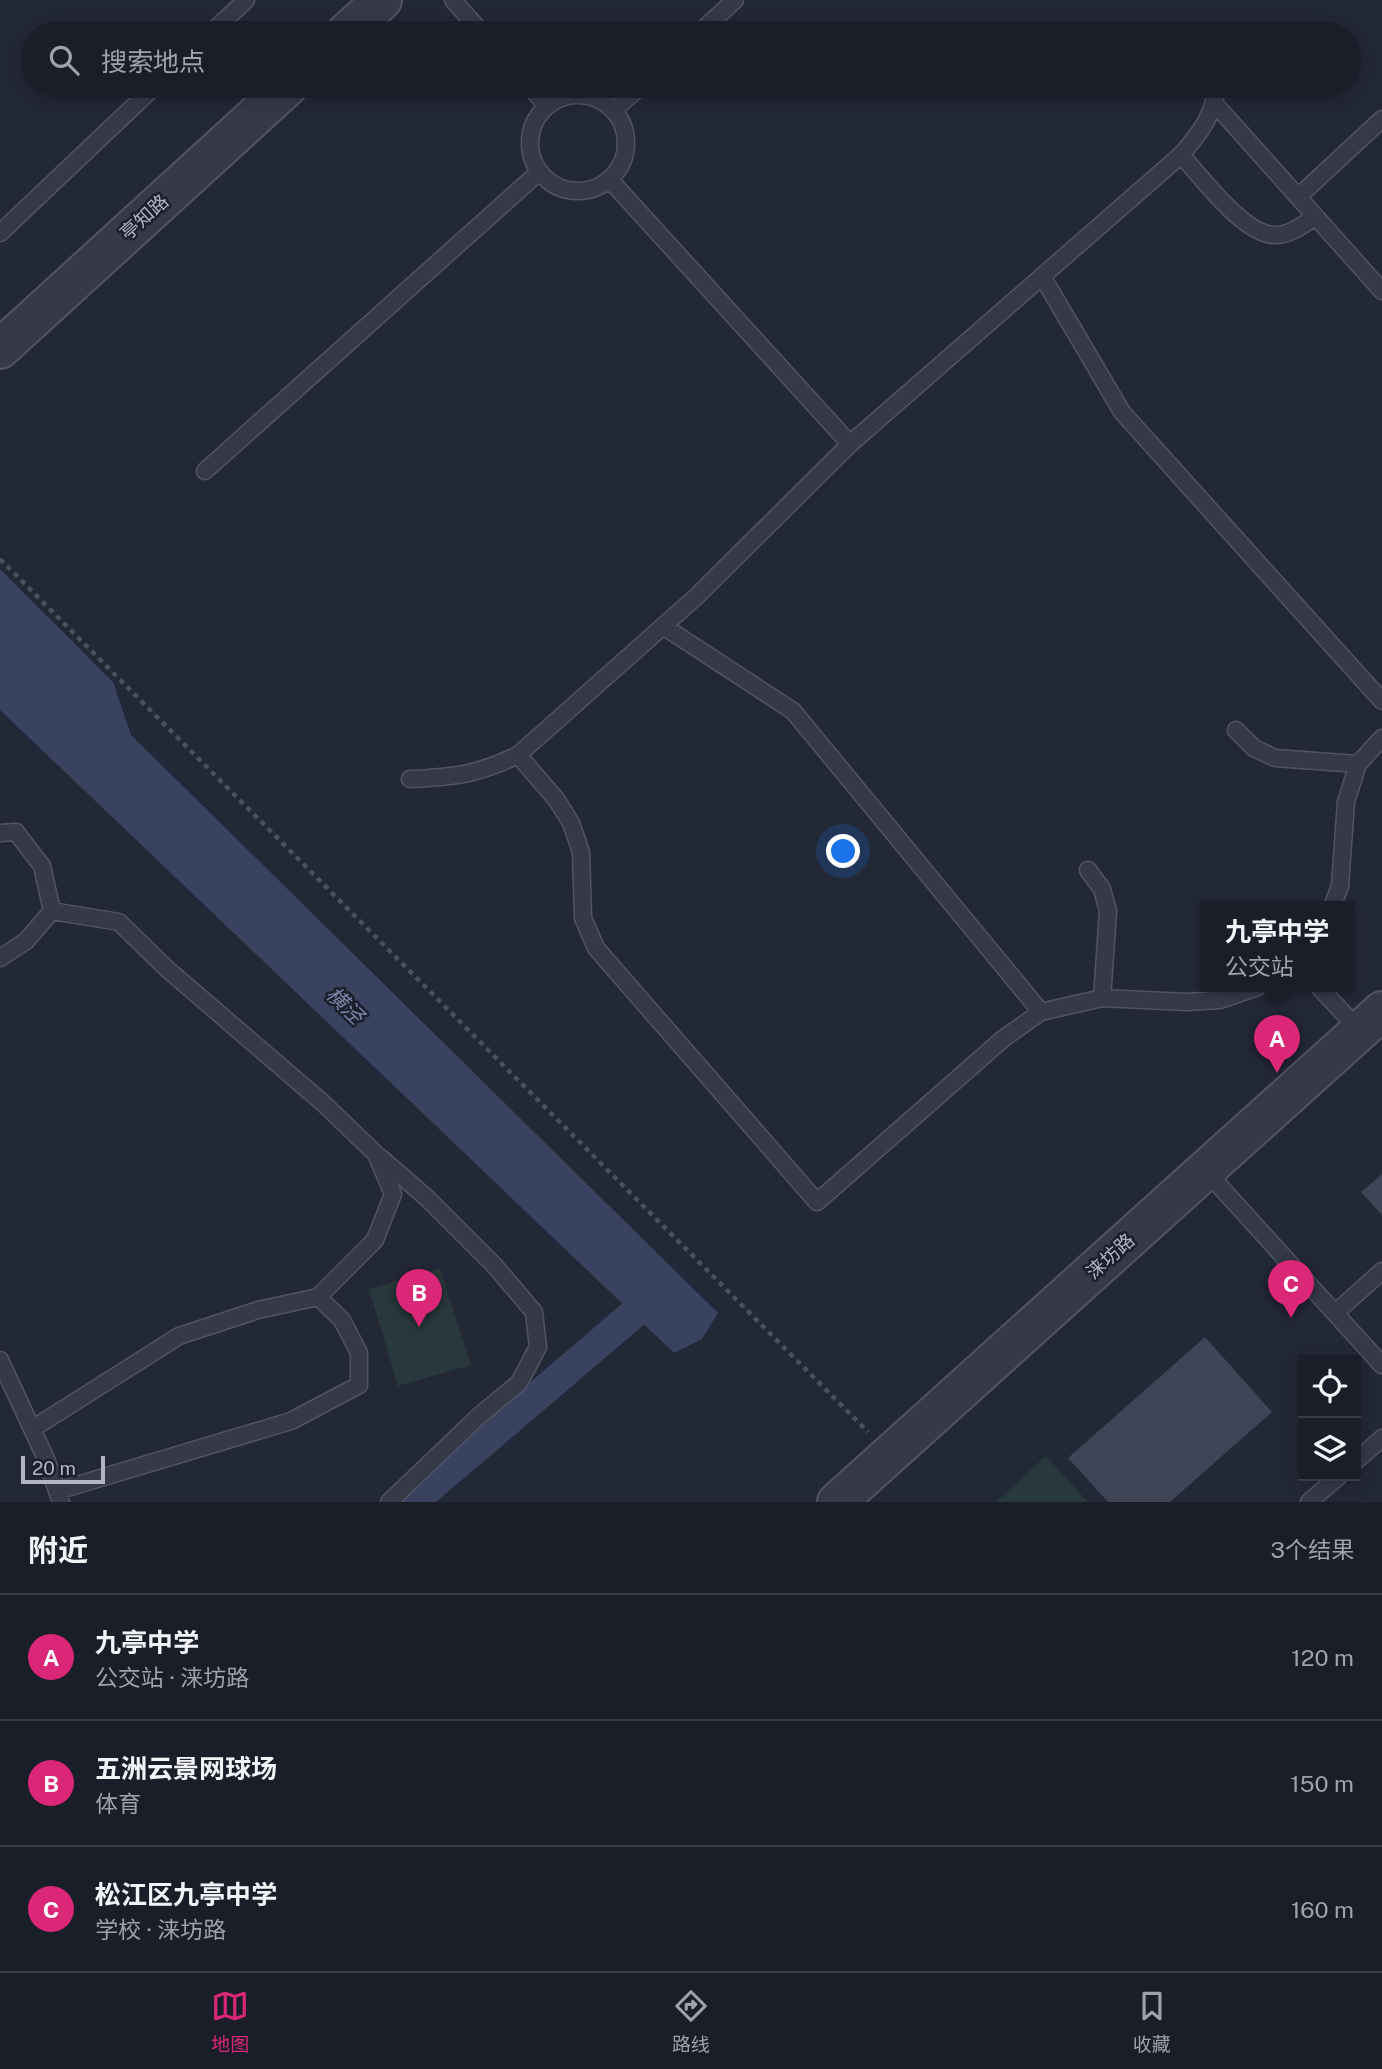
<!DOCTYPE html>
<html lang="zh">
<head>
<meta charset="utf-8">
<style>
	body { margin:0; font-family:"Public Sans","Noto Sans SC",sans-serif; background:#232731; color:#f1f3f6 }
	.controls { position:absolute; right:21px; bottom:21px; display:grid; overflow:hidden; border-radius:0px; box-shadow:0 4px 18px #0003 }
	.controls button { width:63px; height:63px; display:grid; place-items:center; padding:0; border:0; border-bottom:2px solid #383c46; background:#1a1e29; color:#f1f3f6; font:35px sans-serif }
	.scale { position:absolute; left:21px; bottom:18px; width:84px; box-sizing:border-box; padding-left:7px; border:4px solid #b1b5c4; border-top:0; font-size:19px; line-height:24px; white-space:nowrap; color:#b1b5c4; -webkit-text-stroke:5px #1c1f2c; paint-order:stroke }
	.you { position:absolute; left:844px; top:852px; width:24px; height:24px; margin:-18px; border:5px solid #fff; border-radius:50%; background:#1a73e8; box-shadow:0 0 0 10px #1a73e833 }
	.badge { display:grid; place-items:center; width:46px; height:46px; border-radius:50%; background:#db2777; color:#fff; font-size:23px; font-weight:700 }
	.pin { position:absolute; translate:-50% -58px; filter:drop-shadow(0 2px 4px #0008) }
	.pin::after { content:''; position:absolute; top:37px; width:24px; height:21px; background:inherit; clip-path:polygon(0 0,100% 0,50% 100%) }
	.popup { position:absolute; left:1200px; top:901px; width:154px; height:91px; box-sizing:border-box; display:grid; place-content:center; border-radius:0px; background:#1a1e29; filter:drop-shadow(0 2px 5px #0005); font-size:23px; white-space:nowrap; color:#9fa2a8 }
	.popup b { font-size:26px; color:#f1f3f6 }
	.popup::after { content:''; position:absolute; left:50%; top:100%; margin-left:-14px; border:14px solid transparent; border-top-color:#1a1e29 }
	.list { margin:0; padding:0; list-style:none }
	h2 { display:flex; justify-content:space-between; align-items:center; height:91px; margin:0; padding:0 28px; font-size:30px }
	h2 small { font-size:23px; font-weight:400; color:#9fa2a8 }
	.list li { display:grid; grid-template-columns:46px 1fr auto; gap:21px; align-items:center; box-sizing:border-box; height:126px; padding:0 28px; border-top:2px solid #383c46 }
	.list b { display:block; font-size:26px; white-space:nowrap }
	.list p { margin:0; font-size:23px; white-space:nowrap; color:#9fa2a8 }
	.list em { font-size:23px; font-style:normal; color:#9fa2a8 }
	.icon { flex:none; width:38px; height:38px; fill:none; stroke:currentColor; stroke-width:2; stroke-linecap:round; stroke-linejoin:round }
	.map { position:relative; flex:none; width:1382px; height:1502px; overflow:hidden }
	.search { position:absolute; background:#1a1e29; box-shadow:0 4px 18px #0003; left:21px; right:21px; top:21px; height:77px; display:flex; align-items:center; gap:18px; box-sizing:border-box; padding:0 24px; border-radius:38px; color:#9fa2a8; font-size:26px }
	.sheet { height:469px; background:#1a1e29 }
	nav { display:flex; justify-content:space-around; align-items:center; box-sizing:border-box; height:98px; border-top:2px solid #383c46; background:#1a1e29; font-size:19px; color:#9fa2a8 }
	nav a { display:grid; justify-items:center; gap:4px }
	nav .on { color:#db2777 }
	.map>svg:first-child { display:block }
	.green { fill:#29383c }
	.water { fill:#39425f }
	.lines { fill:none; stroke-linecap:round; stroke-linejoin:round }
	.canal { stroke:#39425f; stroke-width:30 }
	.building { fill:#3f4557 }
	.service-casing { stroke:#515562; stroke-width:19 }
	.tertiary-casing { stroke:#515562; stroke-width:42 }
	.path { stroke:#47535a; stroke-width:4.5; stroke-dasharray:5 5; stroke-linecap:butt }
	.service { stroke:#363a48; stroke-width:16 }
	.tertiary { stroke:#363a48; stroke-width:38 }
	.labels { text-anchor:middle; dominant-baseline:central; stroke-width:5; stroke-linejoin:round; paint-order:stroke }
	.street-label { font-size:19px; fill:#b1b5c4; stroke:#1c1f2c }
	.water-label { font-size:21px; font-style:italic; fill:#7c86aa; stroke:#1c1f2c }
</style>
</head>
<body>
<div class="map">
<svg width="1382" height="1502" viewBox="0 0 1382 1502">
	<rect width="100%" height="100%" fill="#232837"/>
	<path class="green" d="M440 1268 471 1365 398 1386 369 1289Z
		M1046 1456 1088 1502H996Z"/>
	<path class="water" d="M0 569 113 682 131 735 718 1313 702 1339 674 1353 0 710Z"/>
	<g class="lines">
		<path class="canal" d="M413 1502 652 1298"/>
	</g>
	<path class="building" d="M1382 1174V1215L1361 1192Z
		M1205 1337 1272 1412 1170 1502H1108L1068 1458Z"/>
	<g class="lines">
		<defs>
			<path id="service" d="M453 0 482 33
				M211 33 246 0
				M699 33 735 0
				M529 86 547 106
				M530 143a48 48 0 1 1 96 0a48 48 0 1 1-96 0Z
				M1215 104 1382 291
				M614 110 641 86
				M1181 155C1202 177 1244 236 1276 235 1290 235 1304 224 1315 217
				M610 180 850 444
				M1298 197 1382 119
				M0 233 155 86
				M1042 276 1122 412 1382 701
				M205 471 539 172
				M663 626 793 711 1041 1012
				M1236 730 1254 748 1275 758 1358 764
				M518 755 556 799 571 823 581 852 583 918 596 948 817 1202 1004 1038 1041 1012 1102 998 1186 1002 1220 1000 1258 987
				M410 779C455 777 476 775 518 755L697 596 850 444 1181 155C1200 133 1214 115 1217 86
				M0 833 16 832 42 866 52 911 26 941 0 958
				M1088 870 1102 889 1108 911 1102 998
				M1332 907 1340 886 1346 802 1358 764 1382 738
				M52 911 119 922 166 968 323 1103 376 1154 393 1194 375 1240 318 1297
				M1319 987 1360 1031
				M381 1158 428 1199 494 1265 534 1312 538 1347 519 1383 480 1415 389 1502
				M1205 1170 1382 1365
				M1335 1313 1382 1271
				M0 1360 46 1459 61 1502
				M32 1429 179 1336 258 1310 318 1297 342 1320 359 1353V1385L291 1421 57 1491
				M1356 1461 1382 1438
				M1309 1502 1339 1476"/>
			<path id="tertiary" d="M346 33 382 0
				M0 349 288 86
				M837 1502 1382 1011"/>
		</defs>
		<use href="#service" class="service-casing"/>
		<use href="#tertiary" class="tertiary-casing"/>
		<path class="path" d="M0 559 868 1432"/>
		<use href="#service" class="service"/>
		<use href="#tertiary" class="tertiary"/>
	</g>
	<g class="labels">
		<g class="street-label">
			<text transform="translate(144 217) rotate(-42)">亭知路</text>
			<text transform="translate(1110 1256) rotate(-42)">涞坊路</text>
		</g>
		<g class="water-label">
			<text transform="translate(345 1005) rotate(44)">横泾</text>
		</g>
	</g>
</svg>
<div class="controls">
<button><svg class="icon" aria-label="locate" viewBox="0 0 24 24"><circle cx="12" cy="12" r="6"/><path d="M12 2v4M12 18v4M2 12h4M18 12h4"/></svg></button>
<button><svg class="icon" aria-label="layers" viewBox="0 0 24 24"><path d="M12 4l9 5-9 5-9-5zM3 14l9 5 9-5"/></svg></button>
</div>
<div class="scale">20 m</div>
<div class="you"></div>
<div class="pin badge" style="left:1277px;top:1073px">A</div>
<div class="popup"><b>九亭中学</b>公交站</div>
<div class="pin badge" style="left:419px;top:1327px">B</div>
<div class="pin badge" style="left:1291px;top:1318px">C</div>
<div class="search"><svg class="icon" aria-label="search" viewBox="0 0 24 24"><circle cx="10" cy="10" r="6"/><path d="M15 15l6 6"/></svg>搜索地点</div>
</div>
<section class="sheet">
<h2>附近<small>3个结果</small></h2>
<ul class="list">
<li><span class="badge">A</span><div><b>九亭中学</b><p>公交站 · 涞坊路</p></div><em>120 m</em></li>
<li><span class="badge">B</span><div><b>五洲云景网球场</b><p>体育</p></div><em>150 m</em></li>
<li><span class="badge">C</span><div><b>松江区九亭中学</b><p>学校 · 涞坊路</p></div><em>160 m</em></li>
</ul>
</section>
<nav>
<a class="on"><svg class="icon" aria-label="map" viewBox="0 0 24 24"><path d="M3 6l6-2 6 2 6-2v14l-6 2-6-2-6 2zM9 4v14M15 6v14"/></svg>地图</a>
<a><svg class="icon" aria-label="directions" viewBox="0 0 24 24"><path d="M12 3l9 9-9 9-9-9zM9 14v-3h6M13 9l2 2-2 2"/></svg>路线</a>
<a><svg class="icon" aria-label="saved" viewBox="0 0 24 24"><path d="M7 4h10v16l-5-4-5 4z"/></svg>收藏</a>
</nav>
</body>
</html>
